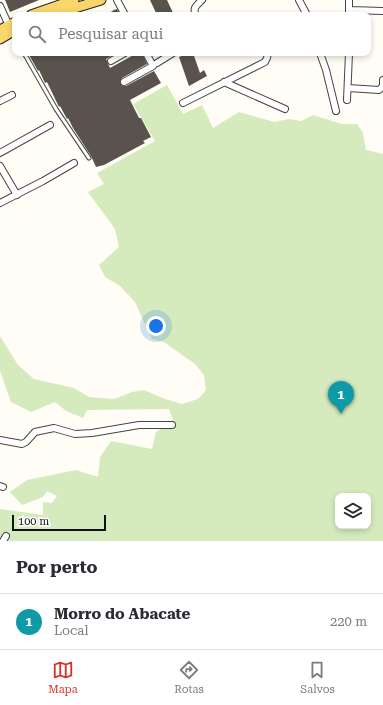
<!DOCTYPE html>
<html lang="pt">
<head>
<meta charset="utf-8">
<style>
	body { margin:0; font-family:"Roboto Serif",serif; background:#f2f2f3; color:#2b2b33 }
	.controls { position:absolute; right:12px; bottom:12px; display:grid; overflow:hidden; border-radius:8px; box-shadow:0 2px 6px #0003 }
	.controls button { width:36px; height:36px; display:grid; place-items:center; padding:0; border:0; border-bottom:1px solid #e1e1e2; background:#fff; color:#2b2b33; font:20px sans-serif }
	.scale { position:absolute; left:12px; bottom:10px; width:94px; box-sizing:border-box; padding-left:4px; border:2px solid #111; border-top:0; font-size:11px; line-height:14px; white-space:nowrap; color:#111; -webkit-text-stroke:3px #fff; paint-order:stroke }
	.you { position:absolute; left:156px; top:326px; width:14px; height:14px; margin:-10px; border:3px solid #fff; border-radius:50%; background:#1a73e8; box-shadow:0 0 0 6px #1a73e833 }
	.badge { display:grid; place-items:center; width:26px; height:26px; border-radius:50%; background:#d93025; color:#fff; font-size:13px; font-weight:700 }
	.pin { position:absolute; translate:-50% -33px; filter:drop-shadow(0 1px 2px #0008) }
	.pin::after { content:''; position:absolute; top:21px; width:14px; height:12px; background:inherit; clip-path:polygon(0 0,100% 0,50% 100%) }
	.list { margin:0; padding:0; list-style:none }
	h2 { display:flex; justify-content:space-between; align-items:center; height:52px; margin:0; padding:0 16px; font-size:17px }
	h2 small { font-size:13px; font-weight:400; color:#7c7c81 }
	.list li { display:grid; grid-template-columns:26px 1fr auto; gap:12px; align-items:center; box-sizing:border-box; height:56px; padding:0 16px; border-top:1px solid #e1e1e2 }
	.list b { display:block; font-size:15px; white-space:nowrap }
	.list p { margin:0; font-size:13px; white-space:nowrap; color:#7c7c81 }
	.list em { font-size:13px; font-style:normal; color:#7c7c81 }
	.icon { flex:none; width:22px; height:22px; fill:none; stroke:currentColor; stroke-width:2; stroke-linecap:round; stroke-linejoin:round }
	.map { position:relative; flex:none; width:383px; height:541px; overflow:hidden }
	.search { position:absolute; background:#fff; box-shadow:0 2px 6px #0003; left:12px; right:12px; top:12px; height:44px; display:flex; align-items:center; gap:10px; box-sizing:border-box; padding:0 14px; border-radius:8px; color:#7c7c81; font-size:15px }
	.sheet { height:108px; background:#fff }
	nav { display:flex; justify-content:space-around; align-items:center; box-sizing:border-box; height:56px; border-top:1px solid #e1e1e2; background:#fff; font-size:11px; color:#7c7c81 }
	nav a { display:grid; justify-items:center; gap:2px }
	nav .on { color:#d93025 }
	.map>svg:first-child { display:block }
	.green { fill:#d5ebbd; fill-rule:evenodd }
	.building { fill:#5a524d }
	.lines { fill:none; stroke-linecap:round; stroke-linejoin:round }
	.service-casing { stroke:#444; stroke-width:5 }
	.minor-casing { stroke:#444; stroke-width:8 }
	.primary-casing { stroke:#222; stroke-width:11 }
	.service { stroke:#fff; stroke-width:3 }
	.minor { stroke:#fff; stroke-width:6 }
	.primary { stroke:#f9d66b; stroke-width:9 }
</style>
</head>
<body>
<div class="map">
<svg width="383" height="541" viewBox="0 0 383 541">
	<rect width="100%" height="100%" fill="#fffdf5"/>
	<path class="green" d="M167 85 183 114 202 105 213 128 239 112 274 122 289 119 301 121 313 115 342 124H357L363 133 366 150 383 154V541H0V509L43 515V502L52 503 57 496 47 491 43 497 22 505 10 492 27 480 76 470 98 477 100 457 111 441 152 449 156 432 173 420 169 409 87 410 83 418 66 411 55 402 31 412 11 402 0 371V336L18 365 34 379 74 388 89 397 114 399 132 392 144 390 165 399 182 404 198 399 206 390 204 375 195 364 164 342 152 339 135 302 120 286 105 277 99 265 119 247 115 229 88 192 104 184 97 173 155 141 133 104ZM338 496H368V526H338Z"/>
	<path class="building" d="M5 0H39L10 12Z
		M150 0H167L174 15H157Z
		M117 9 120 15H106L114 10Z
		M28 53H116L106 59 110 68 137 53H142L147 64 122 78 120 82 122 86H126L154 71 161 83 130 100 139 118H141L151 137 143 141 145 143 104 165 96 167 91 156 73 128 68 118 67 119 60 106 59 107 47 82 45 83 39 70 38 71Z
		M189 53H193L200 73 204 70 207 76 189 86 179 57Z"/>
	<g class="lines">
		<defs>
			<path id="service" d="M24 53 56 109 89 158"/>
			<path id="minor" d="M117 0 125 15
				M299 0 307 15
				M349 0V15
				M0 6 10 28
				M350 10 383 11
				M196 15C192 8 197 5 202 0
				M320 53 326 70 336 111
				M111 61 125 53
				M157 63 173 53
				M124 82 153 66 146 53
				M224 82 285 109
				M348 88 379 90 383 86V80
				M347 100 349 53
				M0 101 12 95
				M183 103 265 62 267 58 268 53
				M0 153 50 125
				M0 166 17 195
				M0 203 43 181 74 163
				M0 440 22 444 26 442 35 432 54 428 75 434 92 433 139 425H172
				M0 486 3 487
				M3 541 6 536"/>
			<path id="primary" d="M31 15 74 0
				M52 15 101 0
				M0 30 15 22
				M0 39 15 30"/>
		</defs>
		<use href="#service" class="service-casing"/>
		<use href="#minor" class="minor-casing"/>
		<use href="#primary" class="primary-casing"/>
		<use href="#service" class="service"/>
		<use href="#minor" class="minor"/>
		<use href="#primary" class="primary"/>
	</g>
</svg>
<div class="controls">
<button><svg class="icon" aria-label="layers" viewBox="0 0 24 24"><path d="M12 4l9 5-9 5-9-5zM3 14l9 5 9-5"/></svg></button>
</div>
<div class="scale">100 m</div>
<div class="you"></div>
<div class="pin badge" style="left:341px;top:414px;background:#0f9aa8">1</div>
<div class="search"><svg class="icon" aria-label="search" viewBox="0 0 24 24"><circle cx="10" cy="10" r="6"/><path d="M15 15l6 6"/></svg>Pesquisar aqui</div>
</div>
<section class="sheet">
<h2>Por perto<small></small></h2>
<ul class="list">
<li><span class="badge" style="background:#0f9aa8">1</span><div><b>Morro do Abacate</b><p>Local</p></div><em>220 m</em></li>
</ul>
</section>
<nav>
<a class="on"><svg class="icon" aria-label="map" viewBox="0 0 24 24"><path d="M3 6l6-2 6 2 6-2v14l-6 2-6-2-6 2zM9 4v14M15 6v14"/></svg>Mapa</a>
<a><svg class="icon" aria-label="directions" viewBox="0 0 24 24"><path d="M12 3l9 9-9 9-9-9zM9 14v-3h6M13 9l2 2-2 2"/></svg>Rotas</a>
<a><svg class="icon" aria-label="saved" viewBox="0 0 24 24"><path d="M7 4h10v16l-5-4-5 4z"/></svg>Salvos</a>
</nav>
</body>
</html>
